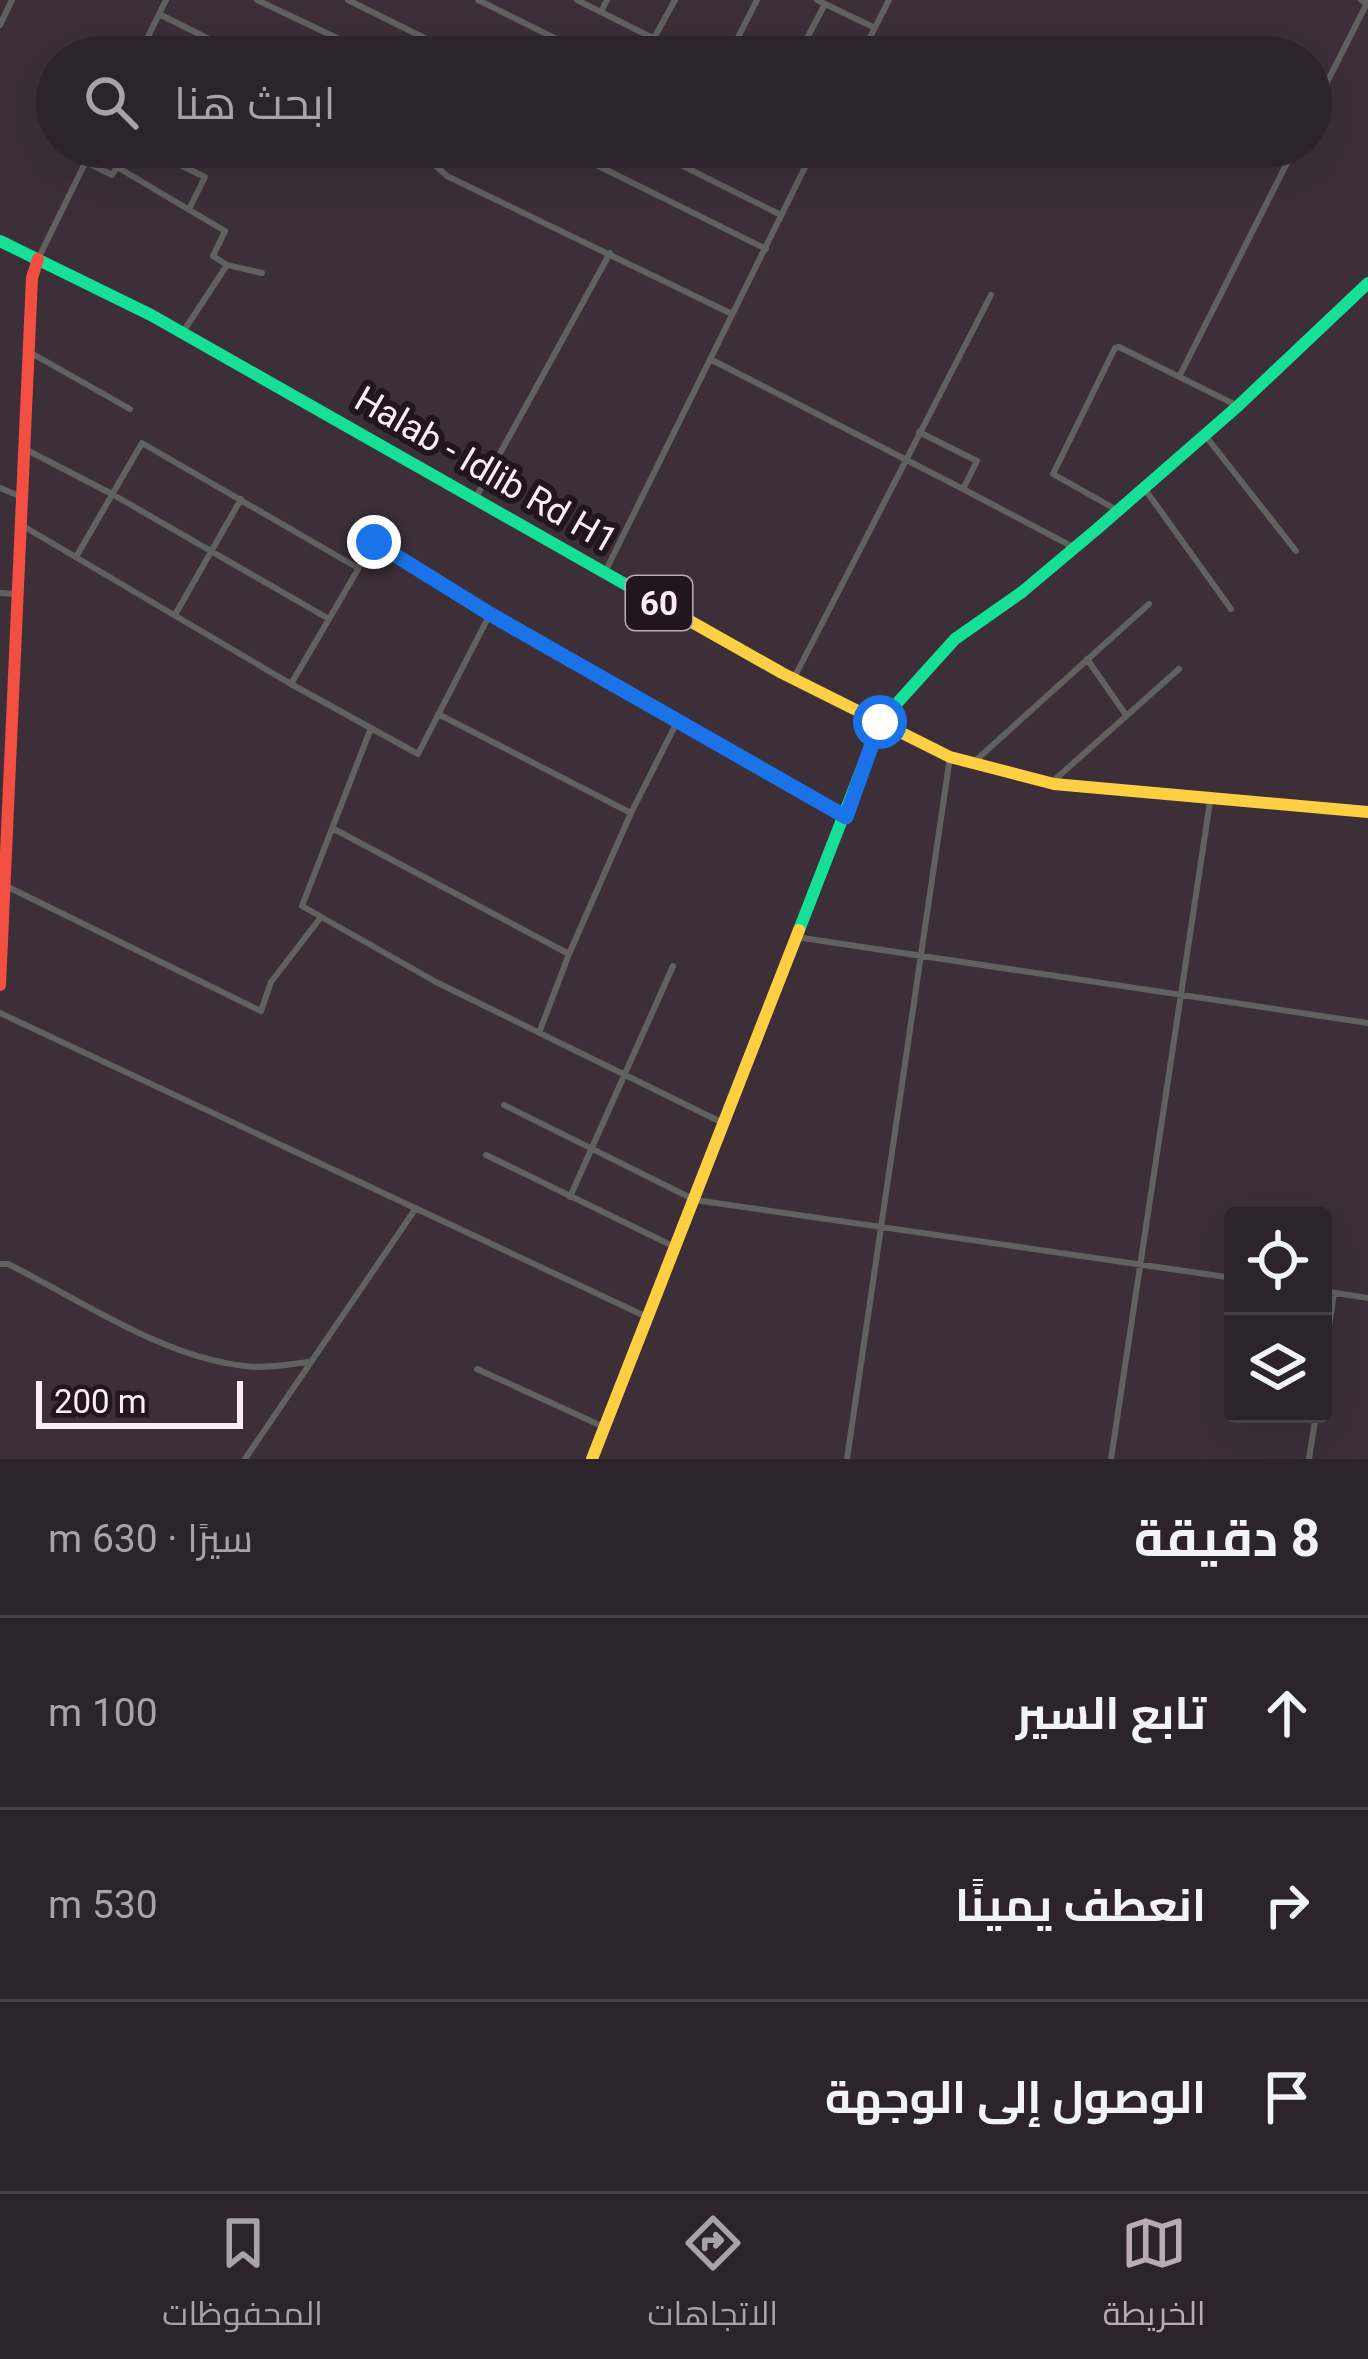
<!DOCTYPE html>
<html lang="ar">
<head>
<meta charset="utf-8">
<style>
	body { margin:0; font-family:Roboto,Cairo,sans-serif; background:#392f36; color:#f1f3f6; direction:rtl }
	.controls { position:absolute; right:36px; bottom:36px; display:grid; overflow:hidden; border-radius:12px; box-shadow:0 12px 48px #0002 }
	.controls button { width:108px; height:108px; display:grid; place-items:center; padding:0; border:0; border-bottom:3px solid #484047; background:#2d232a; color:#f1f3f6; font:60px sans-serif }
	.scale { position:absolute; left:36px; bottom:30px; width:207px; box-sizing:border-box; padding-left:12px; border:6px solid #feedf8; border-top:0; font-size:33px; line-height:42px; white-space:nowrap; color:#feedf8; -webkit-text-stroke:9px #22161d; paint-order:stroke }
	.stop { position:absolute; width:36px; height:36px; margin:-27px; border:9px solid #1a73e8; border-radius:50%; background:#fff }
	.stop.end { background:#1a73e8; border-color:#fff; box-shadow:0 3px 12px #0008 }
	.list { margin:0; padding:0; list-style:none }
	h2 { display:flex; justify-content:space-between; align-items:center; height:156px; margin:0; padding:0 48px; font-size:51px }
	h2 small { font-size:39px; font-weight:400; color:#a7a4a8 }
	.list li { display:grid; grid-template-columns:78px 1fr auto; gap:36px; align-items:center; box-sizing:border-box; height:192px; padding:0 48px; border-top:3px solid #484047 }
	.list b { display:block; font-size:45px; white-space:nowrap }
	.list em { font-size:39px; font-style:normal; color:#a7a4a8 }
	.icon { flex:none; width:66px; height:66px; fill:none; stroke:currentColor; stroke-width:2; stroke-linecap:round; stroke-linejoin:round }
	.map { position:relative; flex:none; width:1368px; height:1459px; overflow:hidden; direction:ltr }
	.search { position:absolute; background:#2d232a; box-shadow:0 12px 48px #0002; left:36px; right:36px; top:36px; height:132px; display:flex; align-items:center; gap:30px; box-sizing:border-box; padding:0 42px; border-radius:66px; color:#a7a4a8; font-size:45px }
	.sheet { height:732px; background:#2d232a }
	nav { display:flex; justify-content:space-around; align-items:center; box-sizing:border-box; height:168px; border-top:3px solid #484047; background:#2d232a; font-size:33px; color:#a7a4a8 }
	nav a { display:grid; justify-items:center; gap:6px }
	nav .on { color:#baaab5 }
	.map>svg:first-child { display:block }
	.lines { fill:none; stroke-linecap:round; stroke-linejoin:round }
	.street { stroke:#616260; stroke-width:6 }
	.fast { stroke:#16e098; stroke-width:12 }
	.slow { stroke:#ffcf43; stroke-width:12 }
	.jam { stroke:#f24e42; stroke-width:12 }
	.route { stroke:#1a73e8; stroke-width:15 }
	.labels { text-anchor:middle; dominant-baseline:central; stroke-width:12; stroke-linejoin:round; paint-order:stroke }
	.shield { fill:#22161d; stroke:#bcacb6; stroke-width:3 }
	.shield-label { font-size:33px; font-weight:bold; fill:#feedf8 }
	.street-label { font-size:36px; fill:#feedf8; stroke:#22161d }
</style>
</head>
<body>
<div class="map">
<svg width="1368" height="1459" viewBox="0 0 1368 1459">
	<rect width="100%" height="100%" fill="#3c2f38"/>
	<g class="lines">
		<path class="street" d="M257 0 377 57
			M348 0 463 57
			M478 0 593 57
			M577 0 691 57
			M817 0 875 28
			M601 12 607 0
			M159 14 245 57
			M0 25 12 0
			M654 38 675 0
			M138 57 166 0
			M728 57 757 0
			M797 57 825 4
			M860 57 889 0
			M1311 114 1367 3 1361 0
			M143 147 205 177 189 209
			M415 147 447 176 732 314
			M560 147 766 249
			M645 147 781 215
			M773 147 807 164
			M86 162 112 175 117 167 225 231 213 256 227 265 262 273
			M117 167 134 147
			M38 259 93 147
			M183 332 227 265
			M31 353 130 409
			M710 359 963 489
			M1179 377 1295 147
			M919 432 977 461 963 489 1075 548
			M1204 434 1296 551
			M23 448 112 494 329 619
			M0 488 22 497
			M1144 488 1231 609
			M476 497 610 253
			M1117 510 1053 474 1115 348 1119 347 1238 406
			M23 526 291 684 418 754 490 614
			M76 557 142 443 358 568
			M605 572 815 147
			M0 593 18 594
			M175 615 241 499
			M1087 659 1126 715
			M795 676 991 295
			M291 684 374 542 490 614 843 815
			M438 714 631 813
			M371 728 302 906 436 982 725 1124
			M974 762 1149 604
			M1051 783 1179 669
			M332 828 569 954 631 813 677 722
			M6 886 261 1011 271 982 321 917
			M796 937 1368 1023
			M0 1013 649 1318
			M539 1033 569 954
			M504 1105 695 1200 1233 1278
			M486 1155 675 1247
			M570 1197 673 966
			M0 1264H8C81 1300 164 1358 245 1366 266 1369 289 1364 310 1362
			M1323 1291 1368 1298
			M1323 1367 1334 1293
			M477 1369 604 1427
			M245 1459 416 1208
			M847 1459 950 757
			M1111 1459 1211 795
			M1309 1459 1316 1414"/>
		<path class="fast" d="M0 241 151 315 667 608
			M799 930 880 722 955 639 1022 592 1097 529 1238 406 1368 283"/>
		<path class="slow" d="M667 608 782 673 950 757 1054 784 1368 812
			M592 1459 799 930"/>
		<path class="jam" d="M0 985 32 278 38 259"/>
	</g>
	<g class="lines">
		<path class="route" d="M374 542 490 614 846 817 880 722"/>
	</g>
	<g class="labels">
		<rect class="shield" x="626" y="576" width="66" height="54" rx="9"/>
		<g class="shield-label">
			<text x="659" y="603">60</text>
		</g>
		<g class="street-label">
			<text transform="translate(486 470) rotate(30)">Halab - Idlib Rd H1</text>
		</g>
	</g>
</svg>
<div class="controls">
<button><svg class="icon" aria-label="locate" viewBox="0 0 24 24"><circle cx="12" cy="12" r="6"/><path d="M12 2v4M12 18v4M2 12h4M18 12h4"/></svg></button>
<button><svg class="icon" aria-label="layers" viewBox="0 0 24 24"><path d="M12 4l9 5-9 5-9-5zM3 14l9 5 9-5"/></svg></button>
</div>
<div class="scale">200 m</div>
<div class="stop" style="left:880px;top:722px"></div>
<div class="stop end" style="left:374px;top:542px"></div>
<div class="search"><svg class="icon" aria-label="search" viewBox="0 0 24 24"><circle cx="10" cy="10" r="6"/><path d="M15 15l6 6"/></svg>ابحث هنا</div>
</div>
<section class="sheet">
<h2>8 دقيقة<small>سيرًا · 630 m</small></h2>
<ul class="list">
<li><svg class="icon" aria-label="ahead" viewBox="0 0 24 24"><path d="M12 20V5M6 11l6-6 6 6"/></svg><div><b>تابع السير</b></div><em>100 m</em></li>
<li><svg class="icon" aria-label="right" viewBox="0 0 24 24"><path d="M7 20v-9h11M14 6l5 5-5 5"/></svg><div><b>انعطف يمينًا</b></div><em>530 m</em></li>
<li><svg class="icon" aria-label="arrive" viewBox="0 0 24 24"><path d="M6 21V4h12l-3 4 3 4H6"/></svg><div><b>الوصول إلى الوجهة</b></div></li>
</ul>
</section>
<nav>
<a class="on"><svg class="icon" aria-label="map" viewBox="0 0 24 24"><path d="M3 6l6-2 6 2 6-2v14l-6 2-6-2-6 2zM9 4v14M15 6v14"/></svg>الخريطة</a>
<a><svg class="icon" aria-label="directions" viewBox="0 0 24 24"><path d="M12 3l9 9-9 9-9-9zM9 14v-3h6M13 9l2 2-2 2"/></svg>الاتجاهات</a>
<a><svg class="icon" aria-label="saved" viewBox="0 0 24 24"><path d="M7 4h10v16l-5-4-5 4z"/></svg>المحفوظات</a>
</nav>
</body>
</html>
